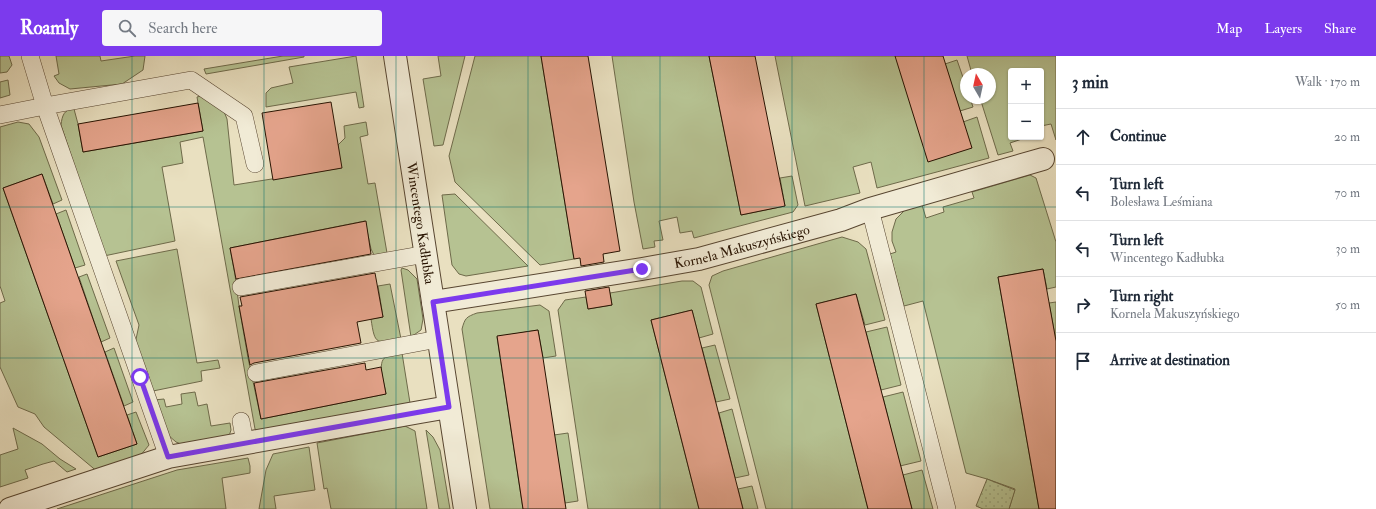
<!DOCTYPE html>
<html lang="en">
<head>
<meta charset="utf-8">
<style>
	body { margin:0; font-family:"IM FELL Double Pica",serif; background:#f6f6f7; color:#1f2937 }
	.controls { position:absolute; right:12px; top:12px; display:grid; overflow:hidden; border-radius:4px; box-shadow:0 1px 3px #0004 }
	.controls button { width:36px; height:36px; display:grid; place-items:center; padding:0; border:0; border-bottom:1px solid #e0e1e3; background:#fff; color:#1f2937; font:20px sans-serif }
	.compass { position:absolute; left:960px; top:12px; width:36px; height:36px; border-radius:50%; background:#fff; box-shadow:0 1px 3px #0004; rotate:351deg }
	.stop { position:absolute; width:12px; height:12px; margin:-9px; border:3px solid #7c3aed; border-radius:50%; background:#fff }
	.stop.end { background:#7c3aed; border-color:#fff; box-shadow:0 1px 4px #0008 }
	.list { margin:0; padding:0; list-style:none }
	h2 { display:flex; justify-content:space-between; align-items:center; height:52px; margin:0; padding:0 16px; font-size:17px }
	h2 small { font-size:13px; font-weight:400; color:#747a83 }
	.list li { display:grid; grid-template-columns:26px 1fr auto; gap:12px; align-items:center; box-sizing:border-box; height:56px; padding:0 16px; border-top:1px solid #e0e1e3 }
	.list b { display:block; font-size:15px; white-space:nowrap }
	.list p { margin:0; font-size:13px; white-space:nowrap; color:#747a83 }
	.list em { font-size:13px; font-style:normal; color:#747a83 }
	.icon { flex:none; width:22px; height:22px; fill:none; stroke:currentColor; stroke-width:2; stroke-linecap:round; stroke-linejoin:round }
	.map { position:relative; flex:none; width:1056px; height:453px; overflow:hidden }
	header { display:flex; align-items:center; gap:24px; box-sizing:border-box; height:56px; padding:0 20px; background:#7c3aed; color:#fff }
	header strong { font-size:19px }
	nav { display:flex; gap:22px; margin-inline-start:auto; font-size:14px }
	.search { width:280px; height:36px; background:#f6f6f7; display:flex; align-items:center; gap:10px; box-sizing:border-box; padding:0 14px; border-radius:4px; color:#747a83; font-size:15px }
	main { display:flex }
	aside { flex:1; background:#fff }
	.map>svg:first-child { display:block }
	.green { fill:#b6c292; stroke:#6e6a4a }
	.park { fill:url(#park-dots); stroke:#6e6a4a }
	.building { fill:#e5a48c; stroke:#271201 }
	.lines { fill:none; stroke-linecap:round; stroke-linejoin:round }
	.lane-casing { stroke:#584631; stroke-width:18 }
	.street-casing { stroke:#584631; stroke-width:24 }
	.lane { stroke:#f1ebd6; stroke-width:17 }
	.street { stroke:#f1ebd6; stroke-width:22 }
	.route { stroke:#7c3aed; stroke-width:5 }
	.grid { fill:none; stroke:#0f766e; stroke-width:1; stroke-opacity:0.55 }
	.labels { text-anchor:middle; dominant-baseline:central; stroke-width:4; stroke-linejoin:round; paint-order:stroke }
	.street-label { font-size:14px; fill:#271201; stroke:#f1ebd6 }
</style>
</head>
<body>
<header>
<strong>Roamly</strong>
<div class="search"><svg class="icon" aria-label="search" viewBox="0 0 24 24"><circle cx="10" cy="10" r="6"/><path d="M15 15l6 6"/></svg>Search here</div>
<nav><a>Map</a><a>Layers</a><a>Share</a></nav>
</header>
<main>
<div class="map">
<svg width="1056" height="453" viewBox="0 0 1056 453">
	<defs>
		<pattern id="park-dots" width="8" height="8" patternUnits="userSpaceOnUse"><rect width="8" height="8" fill="#b6c292"/><path d="M2 2h.1M6 6h.1" fill="none" stroke="#9ca67c" stroke-width="1.8" stroke-linecap="round"/></pattern>
	</defs>
	<rect width="100%" height="100%" fill="#e9e0c0"/>
	<filter id="stains"><feTurbulence type="fractalNoise" baseFrequency=".005" numOctaves="4"/><feColorMatrix values="0 0 0 0 .2 0 0 0 0 .09 0 0 0 0 .02 0 0 0 .5 -.17"/></filter>
	<radialGradient id="worn" r=".72"><stop offset=".6" stop-color="#630" stop-opacity="0"/><stop offset="1" stop-color="#630" stop-opacity=".3"/></radialGradient>
	<path class="green" d="M0 0H9L12 9 7 16 0 17Z
		M56 0H100L101 5 135 0H145L143 14 122 28 70 33 59 27 54 20 59 18Z
		M283 0H304V1L206 18 204 13Z
		M356 0 364 51 359 52 356 36 266 51V37L271 32 293 27 289 11Z
		M438 0H465L443 89 434 90 423 23 441 20Z
		M475 0H541L574 203 540 209 455 126 449 100Z
		M612 0H709L741 159 785 150 780 122 792 120 798 149 793 156 694 182 692 175 680 177 677 161 659 165 663 184 654 185 655 191 643 193 634 146Z
		M775 0H895L963 66 977 61 989 102 877 132 871 106 853 111 860 137 805 150Z
		M967 0H1056V84L1051 68 1041 70V15H1011V81H1028L1010 87 1013 95 998 99 980 42H990V18H972Z
		M957 4 966 30V42H970L973 51 960 55 945 8Z
		M8 24 10 39 0 42V26Z
		M201 40 223 53 227 63 234 129 341 112 338 89 345 82 344 70 366 66 368 79 360 81 368 128 375 127 387 197 374 199 371 193 365 165 230 192 235 219 239 250 248 302 261 363 386 338C385 329 376 306 386 301 391 299 398 298 402 297L410 347 260 377 255 373 203 81 180 86 183 107 162 111 175 185 104 200 61 69C62 60 64 53 74 53L78 68 83 96 203 75 197 41Z
		M18 66 29 68 39 81 62 144 53 148 42 118 3 132 98 401 137 388 127 359 136 356 149 389 140 400 99 417 44 371 35 358 18 351 0 311V247L5 245 0 230V71Z
		M1030 119 1036 122 1056 186V231L1047 233 1043 213 998 221 1039 453H1009L1015 433 987 423 966 417 923 245 904 250 890 198 896 196 892 185V176L896 163 906 153 922 149 926 162 944 156 943 151 974 142 972 136Z
		M455 138 528 210 466 220 459 218 452 209 442 139Z
		M66 154 85 209 75 212 56 158Z
		M842 181 858 186 866 193 885 264 865 269 856 238 816 248 868 453H766L709 229 712 220 723 215Z
		M177 193 197 307 218 304 220 312 201 315 202 325 153 335 135 288 139 269 116 205Z
		M402 212 408 214 417 223 423 263 421 274 411 281 401 214Z
		M87 218 110 282 101 286 79 221Z
		M682 225H693L701 231 713 278 699 282 692 254 651 264 699 453H588L558 254 565 244 586 241 588 253 612 249 610 237Z
		M390 228 401 283C376 287 375 290 371 263L383 261 378 230Z
		M1056 246V285L1049 247Z
		M540 249 549 255 556 300 543 302 538 274 497 281 523 453H490L462 273C465 262 466 261 477 257Z
		M887 271 901 329 881 334 866 276Z
		M715 289 730 343 716 346 702 292Z
		M114 292 133 346 124 350 105 296Z
		M195 336 198 350 207 348 211 370 230 367 231 374 229 380 186 390 176 386 168 379 154 344 164 343 166 351 182 348 181 338Z
		M903 336 921 405 900 410 883 341Z
		M732 353 749 419 735 422 719 357Z
		M405 370 415 375 427 453H331L327 432 324 433 317 387Z
		M13 372 42 388 60 403 76 413 67 416 54 405 43 408 25 414 28 422 0 431V399L18 393Z
		M426 374 433 381 440 394 450 453H439Z
		M568 377 578 445 565 447 554 379Z
		M309 391 315 434 274 440 276 453H259L266 414 273 398Z
		M248 402 250 410V417L222 422 226 453H57L177 414Z
		M922 414 933 453H912L903 419Z
		M752 430 758 453H743L738 433Z"/>
	<path class="park" d="M987 423 1015 434 1009 453H983L976 450Z"/>
	<path class="building" d="M541 0H588L620 195 603 198 604 206 581 210 580 202 574 203Z
		M709 0H755L785 150 741 159Z
		M895 0H943L972 92 928 106Z
		M331 46 342 112 273 124 262 57Z
		M198 47 203 75 83 96 78 68Z
		M42 118 137 388 98 401 3 132Z
		M366 165 371 198 236 223 230 192Z
		M1043 213 1056 285V453H1039L998 221Z
		M375 217 383 261 357 266 361 287 254 307 250 309 239 250H242L240 241Z
		M609 231 612 249 588 253 585 235Z
		M856 238 881 334 912 453H868L816 248Z
		M692 254 717 351 743 453H699L651 264Z
		M538 274 543 302 566 453H523L497 280Z
		M365 307 366 314 381 311 386 338 261 363 254 327Z"/>
	<g class="lines">
		<defs>
			<path id="lane" d="M30 0 45 50 168 401
				M0 59 45 50 191 24 244 60 255 108
				M870 153 947 453
				M241 231 426 198
				M256 317 438 283
				M241 365 245 387"/>
			<g id="street">
				<path id="s1" d="M395 0 465 453"/>
				<path id="s2" d="M433 246 642 213 699 203 841 164 870 153 1043 103"/>
				<path d="M10 453 168 401 420 356 449 351"/>
			</g>
		</defs>
		<use href="#lane" class="lane-casing"/>
		<use href="#street" class="street-casing"/>
		<use href="#lane" class="lane"/>
		<use href="#street" class="street"/>
	</g>
	<g class="lines">
		<path class="route" d="M140 321 168 401 420 356 449 351 433 246 642 213"/>
	</g>
	<path class="grid" d="M132 0V453M264 0V453M396 0V453M528 0V453M660 0V453M792 0V453M924 0V453M0 151H1056M0 302H1056"/>
	<g class="labels">
		<g class="street-label">
			<text stroke="none"><textPath href="#s1" startOffset="169">Wincentego Kadłubka</textPath></text>
			<text stroke="none"><textPath href="#s2" startOffset="314">Kornela Makuszyńskiego</textPath></text>
		</g>
	</g>
	<rect width="100%" height="100%" filter="url(#stains)"/>
	<rect width="100%" height="100%" fill="url(#worn)"/>
</svg>
<div class="controls">
<button>+</button>
<button>−</button>
</div>
<svg class="compass" viewBox="-18 -18 36 36"><path d="M0-13l5 13h-10z" fill="#e53935"/><path d="M0 13l5-13h-10z" fill="#747a83"/></svg>
<div class="stop" style="left:140px;top:321px"></div>
<div class="stop end" style="left:642px;top:213px"></div>
</div>
<aside>
<h2>3 min<small>Walk · 170 m</small></h2>
<ul class="list">
<li><svg class="icon" aria-label="ahead" viewBox="0 0 24 24"><path d="M12 20V5M6 11l6-6 6 6"/></svg><div><b>Continue</b></div><em>20 m</em></li>
<li><svg class="icon" aria-label="left" viewBox="0 0 24 24"><path d="M17 20v-9H6M10 6l-5 5 5 5"/></svg><div><b>Turn left</b><p>Bolesława Leśmiana</p></div><em>70 m</em></li>
<li><svg class="icon" aria-label="left" viewBox="0 0 24 24"><path d="M17 20v-9H6M10 6l-5 5 5 5"/></svg><div><b>Turn left</b><p>Wincentego Kadłubka</p></div><em>30 m</em></li>
<li><svg class="icon" aria-label="right" viewBox="0 0 24 24"><path d="M7 20v-9h11M14 6l5 5-5 5"/></svg><div><b>Turn right</b><p>Kornela Makuszyńskiego</p></div><em>50 m</em></li>
<li><svg class="icon" aria-label="arrive" viewBox="0 0 24 24"><path d="M6 21V4h12l-3 4 3 4H6"/></svg><div><b>Arrive at destination</b></div></li>
</ul>
</aside>
</main>
</body>
</html>
